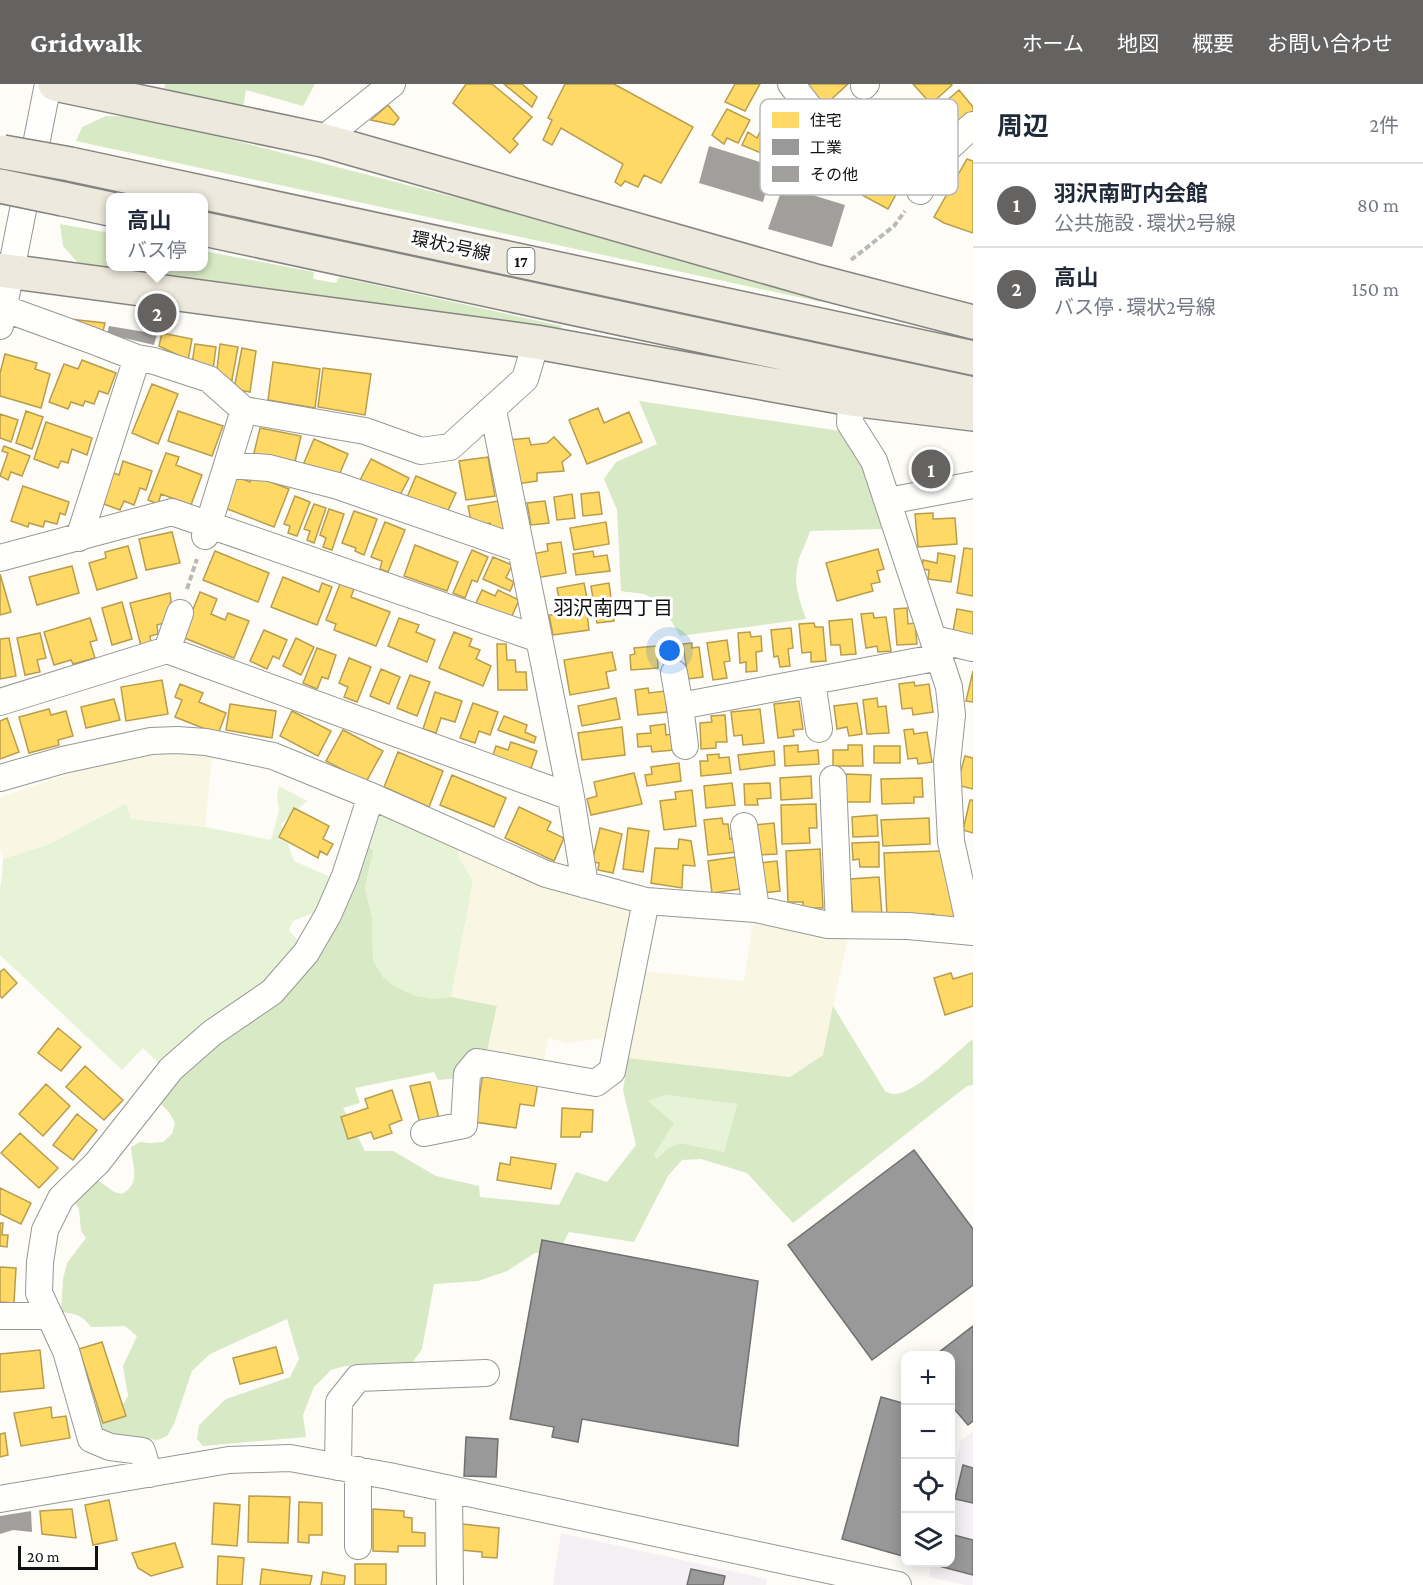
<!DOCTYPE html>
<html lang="ja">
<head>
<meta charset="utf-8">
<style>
	body { margin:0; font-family:"Crimson Pro","Noto Sans JP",serif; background:#f2f2f3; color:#1f2937 }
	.controls { position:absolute; right:18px; bottom:18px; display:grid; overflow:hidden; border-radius:12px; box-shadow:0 3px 15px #0003 }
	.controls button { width:54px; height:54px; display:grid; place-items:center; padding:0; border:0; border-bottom:2px solid #e0e1e3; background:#fff; color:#1f2937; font:30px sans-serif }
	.scale { position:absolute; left:18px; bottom:15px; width:80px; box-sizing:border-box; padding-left:6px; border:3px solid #111; border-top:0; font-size:16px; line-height:21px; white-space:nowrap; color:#111; -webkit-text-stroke:4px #fff; paint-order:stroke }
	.you { position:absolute; left:670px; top:567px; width:21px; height:21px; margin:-15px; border:4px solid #fff; border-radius:50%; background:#1a73e8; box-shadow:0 0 0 9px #1a73e833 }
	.badge { display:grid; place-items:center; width:39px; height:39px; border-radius:50%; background:#646362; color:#fff; font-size:20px; font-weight:700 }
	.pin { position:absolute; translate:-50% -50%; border:3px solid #fff; box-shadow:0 2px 6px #0006 }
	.popup { position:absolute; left:106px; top:109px; width:102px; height:78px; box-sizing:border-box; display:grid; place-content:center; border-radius:12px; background:#fff; filter:drop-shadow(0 2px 4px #0005); font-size:20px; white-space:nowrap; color:#747a83 }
	.popup b { font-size:22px; color:#1f2937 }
	.popup::after { content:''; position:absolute; left:50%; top:100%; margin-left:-12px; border:12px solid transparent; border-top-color:#fff }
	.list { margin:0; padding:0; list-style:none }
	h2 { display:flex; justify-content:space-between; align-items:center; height:78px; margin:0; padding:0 24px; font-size:26px }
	h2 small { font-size:20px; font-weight:400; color:#747a83 }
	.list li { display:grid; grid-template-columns:39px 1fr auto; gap:18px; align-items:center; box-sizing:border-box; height:84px; padding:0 24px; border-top:2px solid #e0e1e3 }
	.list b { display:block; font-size:22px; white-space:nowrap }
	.list p { margin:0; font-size:20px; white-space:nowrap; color:#747a83 }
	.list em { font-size:20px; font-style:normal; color:#747a83 }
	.icon { flex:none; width:33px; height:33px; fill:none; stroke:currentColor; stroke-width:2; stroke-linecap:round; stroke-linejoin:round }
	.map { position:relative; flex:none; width:973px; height:1501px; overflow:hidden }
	header { display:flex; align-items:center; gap:36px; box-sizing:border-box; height:84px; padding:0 30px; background:#646362; color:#fff }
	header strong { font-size:28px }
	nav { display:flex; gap:33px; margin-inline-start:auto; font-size:21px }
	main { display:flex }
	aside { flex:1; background:#fff }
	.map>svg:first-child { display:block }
	.industrial { fill:#f5f0f3 }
	.farmland { fill:#f9f7e4 }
	.green { fill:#e7f3d7 }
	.forest { fill:#d8eac5; fill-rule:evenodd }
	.homes { fill:#ffd966; stroke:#b89d4c; stroke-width:1.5 }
	.industry { fill:#999; stroke:#707070; stroke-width:1.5 }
	.building { fill:#a19f9c }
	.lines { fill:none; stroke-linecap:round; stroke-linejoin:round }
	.minor-casing { stroke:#979795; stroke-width:28 }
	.major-casing { stroke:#858482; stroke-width:36 }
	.path { stroke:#b9b9b8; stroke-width:4; stroke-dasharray:6 3; stroke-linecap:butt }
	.minor { stroke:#fffffe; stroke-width:26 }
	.major { stroke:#ede9dc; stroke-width:33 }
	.major-bridge-casing { stroke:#858482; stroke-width:36; stroke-linecap:butt }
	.major-bridge { stroke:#ede9dc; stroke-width:33 }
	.labels { text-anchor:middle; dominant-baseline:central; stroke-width:6; stroke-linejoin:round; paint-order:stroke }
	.shield { fill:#fff; stroke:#585858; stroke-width:1.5 }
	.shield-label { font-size:16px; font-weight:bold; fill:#111 }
	.street-label { font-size:18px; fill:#111; stroke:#fff }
	.neighbourhood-label { font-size:20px; fill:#111; stroke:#fff }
	.key { fill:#fff; stroke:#b8b8b8; stroke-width:1.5 }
	.key-label { font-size:16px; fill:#111 }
</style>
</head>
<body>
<header>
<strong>Gridwalk</strong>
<nav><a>ホーム</a><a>地図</a><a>概要</a><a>お問い合わせ</a></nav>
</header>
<main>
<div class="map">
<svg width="973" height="1501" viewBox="0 0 973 1501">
	<rect width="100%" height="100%" fill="#fdfcf7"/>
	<path class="industrial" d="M973 1347V1501H966L929 1493 932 1479 950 1478 951 1400 961 1356Z
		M561 1449 767 1495 766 1501H553Z"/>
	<path class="farmland" d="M170 662 213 665 205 743 131 735 126 719 50 760 3 775 0 764V713L117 674Z
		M464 757 634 820 613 953 567 959 548 954 543 982 486 972 497 922 451 913 473 797 457 771Z
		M754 831 849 849 823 971 790 993 628 974 641 887 744 897Z"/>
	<path class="green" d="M279 702 307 717 281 740 294 777 333 794 318 827 293 837 289 846 298 857 299 865 279 890 161 981 143 964 122 986 0 871V804L2 792 3 775 50 760 126 719 131 735 205 743 271 756 279 727 277 714Z
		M377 719 464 757 457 771 473 797 451 913 433 915 416 912 394 902 383 893 373 876 372 834 365 804 370 784 364 758Z
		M665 1011 737 1020 724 1068 680 1059 668 1064 657 1076 653 1071 647 1017Z"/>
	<path class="forest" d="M165 0H315L303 22 246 6 242 30 163 14Z
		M106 32 144 33 826 209 821 218 76 57 82 43Z
		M60 140 110 149V182H204V167L314 188 313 195 336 199 339 193 562 242 554 252 79 180 63 162Z
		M639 317 847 348 866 383 884 445 810 447C807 458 800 469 798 479 793 501 799 514 806 535L680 552C671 537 663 518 646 511 639 508 629 509 621 507L617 426 604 395 616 378 657 360Z
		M364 758 373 767 365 804 372 834 373 876 383 893 394 902 416 912 433 915 451 913 497 922 486 972 459 994 438 996 434 988 355 1004 360 1019 343 1024 365 1067H393L436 1092 479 1102 480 1113 559 1121 576 1088 607 1098 636 1061 623 1006 628 974 790 993 823 971 833 922 885 1007C888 1008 891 1010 894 1010 913 1011 955 970 970 957L973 956V1001L967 1002 793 1139 747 1089 701 1075 682 1076 668 1092 634 1158 569 1148 558 1169H535L507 1187 478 1197 434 1200 422 1265 410 1282H345L331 1286 314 1303 303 1331 306 1353 203 1362 197 1355 199 1341 226 1315 290 1293 299 1275 287 1235 210 1270 192 1287 174 1340 167 1352 158 1356 102 1350 92 1325 98 1319 111 1324 124 1319 128 1312 123 1282 137 1252 125 1242 91 1243C82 1231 76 1230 61 1228L63 1195 67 1179 86 1154 81 1147 79 1125 73 1115 95 1094 114 1108 122 1110C142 1098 132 1082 131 1063L140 1058 151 1059 163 1058 172 1050 175 1039 169 1028 156 1015 185 982 268 921ZM665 1011 737 1020 724 1068 680 1059 668 1064 657 1075 654 1071 674 1039 648 1017Z"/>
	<path class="homes" d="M466 0H492L532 33 513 55 518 60 510 69 453 19Z
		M504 0H522L537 13 532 23Z
		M565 0H614L693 43 661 99 644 91 638 103 625 97 621 102 615 98 623 80 561 44 552 61 543 56 552 36 548 34Z
		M735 0H760L745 27 725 18Z
		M804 0H848L824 22Z
		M913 0H951L952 1 931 20Z
		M959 6 973 23V29L946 51 929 32Z
		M775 16 798 27 790 42 798 47 792 57 764 41Z
		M860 19 884 32 870 58 840 41Z
		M388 21 399 34 394 41 371 36Z
		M727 25 750 36 738 59 727 54 724 60 712 51Z
		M890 33 910 44 896 71 875 60Z
		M761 46 789 61 780 77 742 61 748 48 757 54Z
		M919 46 938 56 922 85 903 74Z
		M801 59 825 66 820 83 833 87 828 107 787 97Z
		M846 61 905 94 888 125 834 96 840 86 834 83Z
		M967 75 973 77V149L944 139 934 133Z
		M69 235 105 239 102 252Z
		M162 249 192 255 188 276 159 262Z
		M195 260 216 263 213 286 192 280Z
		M220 260 238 263 231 301 216 293Z
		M242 264 256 267 250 308 234 305Z
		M5 270 37 279 35 285 50 290 41 324 0 312V289Z
		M82 276 116 289 108 310 99 307 94 320 85 317 83 322 71 318 68 325 49 318 64 280 78 285Z
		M273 278 320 285 315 324 268 316Z
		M323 284 371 290 365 331 318 323Z
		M152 300 178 310 158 360 132 349Z
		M598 324 604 339 629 328 642 358 587 380 569 336Z
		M26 327 43 333 32 365 16 359Z
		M178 327 223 342 212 372 168 357Z
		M0 330 18 336 11 358 0 354Z
		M46 338 92 354 87 371 72 365 68 379 61 377 58 384 34 375Z
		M260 344 301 352 294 382 253 373Z
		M554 353 571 371 562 378 564 387 537 389V397L517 400 509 356 529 354 531 361 547 359Z
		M314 355 348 370 337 396 303 381Z
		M4 362 30 372 22 392 11 388 8 396 0 392 8 369 2 367Z
		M166 369 179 373 176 381 202 391 191 421 161 410 158 420 148 416Z
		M488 373 495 412 466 416 459 377Z
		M371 375 409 394 400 411 391 407 388 414 359 398Z
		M123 377 152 387 146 406 140 404 134 421 124 417 120 426 101 419 111 388 119 391Z
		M252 391 289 405 274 443 225 424 237 393 250 398Z
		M416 392 456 409 444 435 405 418Z
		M23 402 69 418 65 431 60 429 57 440 45 437 43 443 29 439 28 443 11 437Z
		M599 408 602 430 583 432 581 410Z
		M572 410 575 434 557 436 554 413Z
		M295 412 310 418 297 452 288 449 290 442 284 440Z
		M498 417 505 450 492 452 490 439 472 442 468 422Z
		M545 417 549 439 531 441 527 419Z
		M314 420 326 424 314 459 307 456 310 447 304 445Z
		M329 425 344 430 332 466 323 463 326 454 320 451Z
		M354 427 377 435 364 471 355 467 356 464 342 459Z
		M933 429V435L955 434 957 460 918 463 915 430Z
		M385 438 405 446 388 488 380 485 382 477 371 473Z
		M606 438 609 460 574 466 570 444Z
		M172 448 180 479 146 486 139 455Z
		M561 458 566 489 536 494 532 470 548 467 547 460Z
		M415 461 458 478 447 507 404 492Z
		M128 462 137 494 97 506 89 479 106 474 105 468Z
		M964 464 973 465V512L957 509Z
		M878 465 884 485 877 487 880 498 871 500 873 507 837 517 826 479Z
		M472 466 488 473 477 498 472 496 465 514 453 509Z
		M215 467 269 489 258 518 203 496Z
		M593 467 594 473 607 471 610 487 576 491 573 470Z
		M938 469 955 472 951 498 928 495 929 486 922 485 923 476 937 479Z
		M493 473 512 481 506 494 514 498 510 507 483 495Z
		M72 482 79 509 37 521 29 493Z
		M0 490 11 528 0 531Z
		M283 493 319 508 322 499 332 503 317 541 271 523Z
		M584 499 588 519 561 524 557 504Z
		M609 499 614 537 597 539 591 502Z
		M340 500 354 505 351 513 390 528 376 562 334 546 336 540 326 536Z
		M482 506 495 512 498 506 519 516 511 534 476 519Z
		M200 508 217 515 211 530 225 536 228 529 249 537 234 574 182 553Z
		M170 509 171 517 164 539 157 541 158 550 150 552 151 559 141 562 130 519Z
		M122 518 132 555 112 561 102 524Z
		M907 524 908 540 915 539 917 560 897 561 894 525Z
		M957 525 973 528V557L952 553Z
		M574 527 575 531 587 529 589 546 553 551 549 531Z
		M873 529 874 534 886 533 891 567 878 568 877 562 866 564 861 530Z
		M90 534 97 556 90 558 95 574 73 580 71 576 54 581 44 548Z
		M399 534 419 541 416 548 435 556 427 578 388 562Z
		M852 535 856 570 841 571 840 561H831L829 537Z
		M814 539 815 543H823L826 577 811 578V568L802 569 799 540Z
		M791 544 793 564 788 565 790 582 780 583 778 572 774 573 771 546Z
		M264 546 287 556 279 575 273 572 267 585 250 577Z
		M454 548 472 555 469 562 480 566 476 575 491 582 483 602 439 584Z
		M750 548 751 553 761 552 762 567 756 568 757 587 746 588V578L740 579 738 549Z
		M40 549 46 574 37 576 40 588 25 591 17 554Z
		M9 554 16 592 0 595V555Z
		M296 554 314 563 301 591 283 582Z
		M727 556 730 577 724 578 727 594 713 596 707 559Z
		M692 559V564L699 563 703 593 688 595 683 560Z
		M497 560H506L507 576H515L516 588H526L527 606H498Z
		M657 562 658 584 631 586 630 571 635 570 634 564Z
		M317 564 336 571 328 595 322 593 317 605 303 599Z
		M612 568 616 586 606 588 609 604 570 611 564 576Z
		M349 574 371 583 357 618 344 613 348 603 339 599Z
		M381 585 400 593 389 620 370 612Z
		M973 587V618L966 617Z
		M410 591 430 598 417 632 397 624Z
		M162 596 168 630 126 637 121 603Z
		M914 598 915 602 929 600 933 628 913 631 912 624 902 625 899 600Z
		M180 600 203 609 199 618 226 629 218 650 175 633 182 616 175 613Z
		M648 604 649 609 665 607 667 628 638 631 635 606Z
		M435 608 462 617 455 638 441 634 436 649 423 645Z
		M616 614 620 635 582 642 578 622Z
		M877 614 878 623 886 622 889 649 867 650 863 616Z
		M114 615 120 636 86 644 81 623Z
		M799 617 803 645 793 646 794 652 778 654 774 620Z
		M473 619 498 628 490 651 479 647 475 659 460 654Z
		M857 619 862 650 849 652 847 643 837 645 834 622Z
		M230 620 276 627 272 654 226 646Z
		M49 625 51 631 66 627 73 652 58 656 59 661 29 669 19 633Z
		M760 625 764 659 743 661 742 651 734 652 731 628Z
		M292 627 331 647 318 672 280 652Z
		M725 631 727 658H716V664L701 665 700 639 712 638 711 632Z
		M504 632 527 641 525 648 536 653 534 659 498 646Z
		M7 634 19 668 0 675V637Z
		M665 640 666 651 672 650 674 666 652 668 651 662 638 663 637 650 651 649 650 642Z
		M622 643 625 671 582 676 578 649Z
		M913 645 914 650 927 648 932 678 918 680 917 674 908 675 904 646Z
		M343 646 383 667 366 698 326 677Z
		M511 658 537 667 530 687 492 674 496 662 508 666Z
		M798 661V668L818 666 819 680 785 682 784 662Z
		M848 661H862L863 682H833V666H848Z
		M874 662H900V679H874Z
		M774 667 775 681 740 686 738 671Z
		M398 668 443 687 429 723 384 703Z
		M719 670V674L729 673 731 689 701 692 700 677H708L707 671Z
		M965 672 973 674V705L957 701Z
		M679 679 681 697 647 702 645 691 652 690 651 683Z
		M634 689 642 720 591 731 587 715 597 712 594 698Z
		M846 690 871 691 870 718H846Z
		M452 691 506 714 494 743 440 721Z
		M811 692 812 714 781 716 780 694Z
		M922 694 923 713H914V719L882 720 881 695Z
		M732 699 735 721 706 724 704 702Z
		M770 699 771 714 757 715 758 721H745L744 700Z
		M692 706 696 742 664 746 660 717 676 715 675 708Z
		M970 716H973V749L963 746Z
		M816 720 817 744H809L810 759 782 760 781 721Z
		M519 723 551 738 547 746 564 754 554 777 505 754Z
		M294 724 329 742 323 755 333 760 327 771 320 767 318 774 279 753Z
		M877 731 878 752 853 753 852 733Z
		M722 734 723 740H728L730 755 735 754 737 768 708 771 704 736Z
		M929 734 930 760 883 762 881 736Z
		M774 739 777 770 758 771 755 741Z
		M600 744 622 750 613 789 598 786 599 779 592 778Z
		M628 744 649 747 643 788 623 785Z
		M679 755 691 757 695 782 683 781 682 804 651 799 655 764 678 765Z
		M879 758V783H860L859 775 853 776 852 759Z
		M820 765 823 824H803V818H788L786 767Z
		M943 767 960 836H937L934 830 887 833 884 769Z
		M735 773 740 805 712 809 708 777Z
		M777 777 780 807 762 809 759 779Z
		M879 793 882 832 853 834 850 795Z
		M4 885 17 899 2 914 0 912V888Z
		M951 889 953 895 973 889V922L945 931 934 894Z
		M58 944 81 963 61 987 38 969Z
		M85 982 123 1016 104 1036 66 1003Z
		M483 990 538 998 534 1022 520 1020 516 1044 475 1038Z
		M430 998 440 1039 421 1043 410 1002Z
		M46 1000 70 1022 43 1052 19 1030Z
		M392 1006 402 1036 389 1041 392 1049 374 1055 371 1048 348 1055 341 1033 368 1024 365 1015Z
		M562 1024 593 1026 592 1048H581L580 1053H561Z
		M77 1030 97 1046 73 1076 53 1061Z
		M20 1049 58 1084 39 1104 1 1069Z
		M511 1073 556 1080 551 1105 497 1096 500 1079 510 1081Z
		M0 1104 31 1119 21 1140 0 1130Z
		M0 1139H3L2 1151H8L7 1163 0 1162Z
		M0 1183 16 1184 14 1219 0 1218Z
		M102 1258 126 1332 103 1339 79 1265Z
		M276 1263 283 1289 240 1300 233 1274Z
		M40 1266 44 1304 0 1308V1270Z
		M51 1323 52 1334 66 1332 70 1354 21 1362 14 1329Z
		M5 1349 8 1371 0 1373V1350Z
		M249 1412 290 1413 288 1459 248 1458Z
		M109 1416 117 1456 93 1461 85 1421Z
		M299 1418 322 1419V1451H309V1459L298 1458Z
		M214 1419 240 1421 237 1462 212 1460Z
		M72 1425 76 1454 42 1450 40 1427Z
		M373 1425 404 1427V1433L412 1434V1448L425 1449V1462H398V1468L373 1467Z
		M462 1440 499 1444 497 1474 482 1473V1468L461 1466Z
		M175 1459 183 1483 151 1492 138 1484 132 1469Z
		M218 1472 244 1474 242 1501H217Z
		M355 1480H386V1501H355Z
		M262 1485 312 1492 310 1501H260Z
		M323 1488 345 1492 344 1501H321Z"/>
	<path class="industry" d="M914 1066 973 1145V1201L872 1276 788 1161Z
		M542 1156 758 1197 739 1347 738 1362 582 1335 578 1358 552 1353 554 1343 510 1335Z
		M973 1242V1337L968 1341 950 1320V1272H934Z
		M881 1313 906 1320V1473L842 1455Z
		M466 1353 498 1355 496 1393 464 1392Z
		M963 1381 973 1384V1419L955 1415Z
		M950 1450 973 1456V1491L935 1481 936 1478H950Z
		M691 1485 725 1492 723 1501H687Z"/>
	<path class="building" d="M709 62 773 82 763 118 699 99Z
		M783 102 845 121 832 163 768 145Z
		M109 242 157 250 154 261 107 250Z
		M31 1427 32 1448 13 1446 0 1450V1432Z"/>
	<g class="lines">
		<defs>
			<path id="minor" d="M791 0 810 24
				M864 2 866 0
				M322 56 392 0
				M920 107 945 67 973 41
				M0 223 91 256 137 274 154 277 209 295 244 326 365 347 421 367 450 363 525 295 536 258
				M0 242 48 0
				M851 315 850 339 874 377 949 603 952 631 947 678 951 757 971 848
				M493 326 571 713 585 801
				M228 381 269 384 338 402 520 465
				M888 417 973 401
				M205 452 244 326
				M79 454 137 274
				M0 474 172 428 539 555
				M934 555 973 564
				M167 566 180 529
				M674 589 680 622 685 662
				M812 597 819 645
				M0 618 167 566 571 713
				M680 622 940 573
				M0 694 63 676 151 657 177 656 206 658 273 672 371 712 546 790 646 817 756 825 828 841 908 842 973 848
				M833 695 839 841
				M744 742 756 825
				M424 1049 464 1041 467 990 477 978 596 999 612 987 646 817
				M0 1232H50
				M338 1383 339 1318 358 1294 486 1289
				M358 1386V1462
				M149 1390 142 1367 110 1363 91 1355 66 1267 39 1209 40 1178 45 1146 61 1114 97 1079 171 985 212 949 272 908 306 869 328 831 345 792 371 712
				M449 1405 450 1501
				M0 1415 229 1376 290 1374 389 1392 898 1501"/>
			<path id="major" d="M55 0 322 56 819 198 973 238
				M70 80 973 274
				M63 115 110 125
				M204 145 973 310
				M0 186 536 258 851 315 973 330"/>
		</defs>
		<use href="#minor" class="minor-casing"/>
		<use href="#major" class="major-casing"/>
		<path class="path" d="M851 176 894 142 905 127
			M187 505 197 475"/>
		<use href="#minor" class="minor"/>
		<use href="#major" class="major"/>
		<defs>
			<path id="major-bridge" d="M3 68 70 80
				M0 102 63 115"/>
		</defs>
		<use href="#major-bridge" class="major-bridge-casing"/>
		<use href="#major-bridge" class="major-bridge"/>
	</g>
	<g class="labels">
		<rect class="shield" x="507.5" y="164" width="27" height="26" rx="4.5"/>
		<g class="shield-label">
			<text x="521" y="177">17</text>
		</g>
		<g class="street-label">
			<text transform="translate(451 162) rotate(12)">環状2号線</text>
		</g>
		<g class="neighbourhood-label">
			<text x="613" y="524">羽沢南四丁目</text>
		</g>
	</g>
	<rect x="760" y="15" width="198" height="96" rx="9" class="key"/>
	<rect x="772" y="28" width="27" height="16" fill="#ffd966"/>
	<rect x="772" y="55" width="27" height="16" fill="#999"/>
	<rect x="772" y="82" width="27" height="16" fill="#a19f9c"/>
	<g class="key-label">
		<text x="810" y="42">住宅</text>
		<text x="810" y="69">工業</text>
		<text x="810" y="96">その他</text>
	</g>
</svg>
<div class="controls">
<button>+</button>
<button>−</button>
<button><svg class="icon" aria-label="locate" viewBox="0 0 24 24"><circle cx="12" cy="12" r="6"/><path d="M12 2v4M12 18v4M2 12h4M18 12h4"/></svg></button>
<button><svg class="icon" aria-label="layers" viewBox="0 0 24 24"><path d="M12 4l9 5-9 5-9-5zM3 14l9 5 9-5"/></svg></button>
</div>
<div class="scale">20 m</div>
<div class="you"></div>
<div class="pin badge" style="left:931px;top:385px">1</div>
<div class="pin badge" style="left:157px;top:229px">2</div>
<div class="popup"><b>高山</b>バス停</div>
</div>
<aside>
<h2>周辺<small>2件</small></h2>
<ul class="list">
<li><span class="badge">1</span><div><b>羽沢南町内会館</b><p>公共施設 · 環状2号線</p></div><em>80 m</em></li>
<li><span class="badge">2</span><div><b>高山</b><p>バス停 · 環状2号線</p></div><em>150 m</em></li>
</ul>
</aside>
</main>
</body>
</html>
